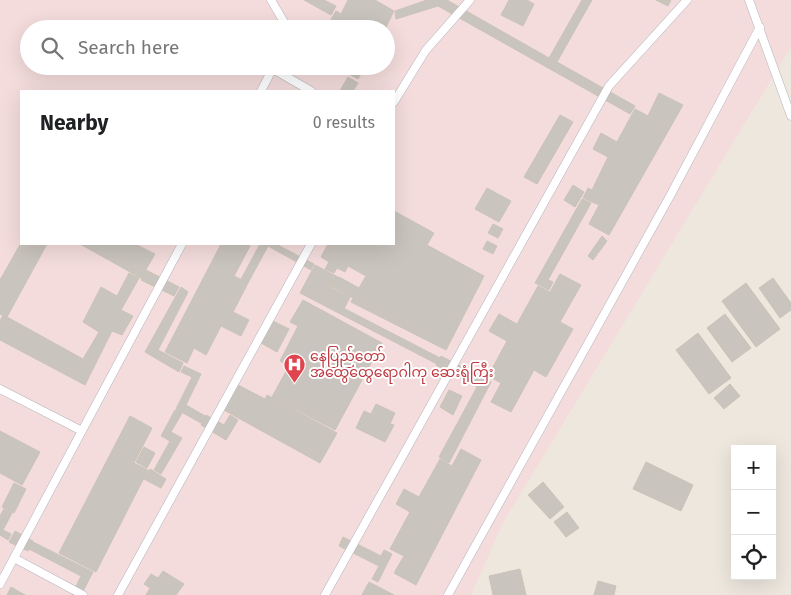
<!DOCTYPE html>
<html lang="en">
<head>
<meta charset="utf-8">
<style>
	body { margin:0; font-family:"Fira Sans","Noto Sans Myanmar",sans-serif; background:#f6f6f6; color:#202124 }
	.controls { position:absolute; right:15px; bottom:15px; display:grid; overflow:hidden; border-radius:0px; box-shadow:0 5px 20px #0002 }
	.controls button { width:45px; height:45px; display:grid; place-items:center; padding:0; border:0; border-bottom:1px solid #e0e0e0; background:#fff; color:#202124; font:25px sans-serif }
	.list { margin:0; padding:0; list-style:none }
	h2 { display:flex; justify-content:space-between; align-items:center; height:65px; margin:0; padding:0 20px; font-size:21px }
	h2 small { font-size:16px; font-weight:400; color:#757577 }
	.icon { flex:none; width:28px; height:28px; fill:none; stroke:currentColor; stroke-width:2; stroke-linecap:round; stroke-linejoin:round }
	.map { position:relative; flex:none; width:791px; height:595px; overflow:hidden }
	.search { position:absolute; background:#fff; box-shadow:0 5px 20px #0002; left:20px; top:20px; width:375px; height:55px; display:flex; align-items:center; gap:12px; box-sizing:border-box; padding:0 18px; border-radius:28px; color:#757577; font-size:19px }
	.panel { position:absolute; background:#fff; box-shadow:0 5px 20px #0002; left:20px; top:90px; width:375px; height:155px; border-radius:0px }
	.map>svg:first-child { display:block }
	.medical { fill:#f4dcdc; fill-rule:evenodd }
	.building { fill:#c9c4bd; stroke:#c9c4b7 }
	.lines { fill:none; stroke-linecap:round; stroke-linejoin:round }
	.service-casing { stroke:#b2b4c0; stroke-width:9 }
	.service { stroke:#fff; stroke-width:8 }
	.labels { text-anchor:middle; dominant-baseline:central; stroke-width:4; stroke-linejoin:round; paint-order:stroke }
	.health-label { font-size:14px; fill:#be3a42; stroke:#fff; text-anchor:start }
</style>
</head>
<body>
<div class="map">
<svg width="791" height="595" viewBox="0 0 791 595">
	<rect width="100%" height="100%" fill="#eee7de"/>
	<path class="medical" d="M0 0H791V47L503 523 471 595H0ZM29 29H386V66H29ZM21 91H394V244H21Z"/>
	<path class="building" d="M304 0H324L336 6 331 15Z
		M348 0H375L394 11 385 29H332L327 26 336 11 341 14Z
		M427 0H447L549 58 582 0H592L557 62 635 106 630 114 438 6 396 19 395 11Z
		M509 0H527L534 4 523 26 501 15Z
		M656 0H671L668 6Z
		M386 41 394 46 386 59Z
		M334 66H365L358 79Z
		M348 77 358 83 353 91H340Z
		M659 93 683 105 609 235 589 224 599 205 583 198 588 188 592 190 608 157 593 149 601 133 617 142 635 109 648 116Z
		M560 115 573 122 537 184 524 177Z
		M573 185 584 192 575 207 564 200Z
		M487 188 511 201 499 222 475 209Z
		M582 199 591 203 548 280 553 282 549 290 535 283Z
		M394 211 434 233 427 245 484 276 446 350 351 302 353 298 333 287 339 277 359 288 366 276 348 266 345 272 337 268 334 273 325 269 329 262 321 257 328 244H394Z
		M493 224 503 229 498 238 488 233Z
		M602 236 607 241 593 260 588 256Z
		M487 241 497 246 493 254 483 249Z
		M21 243 47 244 7 317 83 359 99 332 83 322 101 287 117 296 129 273 139 278 121 310 133 316 122 335 112 331 85 385 0 340V321L3 315 0 314V280Z
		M80 244H135L155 254 141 278Z
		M221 244H246L250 246 234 276 248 283 233 312 249 320 241 336 221 326 206 355 194 348 187 363 165 352Z
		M260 244H276L314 264 311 270 268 246 248 283 241 279Z
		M315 265 338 277 335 283 318 274 310 289 325 296 324 298 440 358 437 364 300 293Z
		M146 270 179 287 174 296 141 280Z
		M318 274 334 283 332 288 350 297 344 309 324 298 325 296 310 289Z
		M560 274 581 285 560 322 573 329 546 377 534 370 511 412 491 402 501 383 488 376 507 341 489 331 499 314 517 324 538 286 550 292Z
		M773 278 791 303V310L780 318 759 288Z
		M746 283 780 329 756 347 722 301Z
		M181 287 188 292 158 350 183 363 179 372 145 352Z
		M303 300 382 343 335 430 272 397 289 366 280 361 298 326 290 322Z
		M725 314 751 348 732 362 707 328Z
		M273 321 289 329 277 352 261 343Z
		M698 333 731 378 709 394 676 350Z
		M441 356 491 382 449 463 439 457 477 387 436 365Z
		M184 366 201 374 186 405 205 416 201 423 176 409 192 377 181 372Z
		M236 384 265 399 267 395 337 433 320 463 222 409Z
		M730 384 740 396 724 409 714 398Z
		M449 390 462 396 453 415 440 407Z
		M376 404 395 413 390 424 394 425 385 442 356 428 364 411 371 414Z
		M175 410 182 413 171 432 182 438 161 474 154 470 170 441 161 436Z
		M206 415 224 425 230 415 238 420 226 440 201 425Z
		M130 416 152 428 134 463 148 470 96 572 59 553Z
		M0 431 40 452 22 485 0 473Z
		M144 447 155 453 147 468 136 462Z
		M461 449 481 460 416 585 394 573 404 556 390 549 410 512 396 504 404 489 419 497 440 459 452 466Z
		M646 462 693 485 681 511 633 489Z
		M150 469 166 479 161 488 144 479Z
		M543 482 564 507 550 519 528 495Z
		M14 483 26 489 14 513 2 507Z
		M4 509 12 513 3 530 11 534 8 540 0 535V516Z
		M567 512 579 528 566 537 554 522Z
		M15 531 33 541 28 551 9 542Z
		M343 537 381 556 384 550 392 554 378 582 372 579 379 566 339 546Z
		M33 542 93 572 81 595H72L81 576 29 549Z
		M520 569 526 595H493L489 576Z
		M163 571 184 584 176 595H146L150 588 144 584 151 574 158 578Z
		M598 581 616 586 614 595H594Z
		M369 582 394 595H362Z
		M11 587 25 595H7Z"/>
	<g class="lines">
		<defs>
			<path id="service" d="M271 0 288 29
				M749 0 791 116
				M273 69 311 91
				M261 91 274 66
				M394 102 426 50 470 0
				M0 389 82 431
				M14 558 83 595
				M0 584 182 244
				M118 595 311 244
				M325 595 609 86 687 0
				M448 595 670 196 760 27"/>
		</defs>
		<use href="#service" class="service-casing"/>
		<use href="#service" class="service"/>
	</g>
	<defs>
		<symbol id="hospital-pin" viewBox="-11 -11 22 30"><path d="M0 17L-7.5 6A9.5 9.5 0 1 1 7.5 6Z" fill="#e0444e" stroke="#fff"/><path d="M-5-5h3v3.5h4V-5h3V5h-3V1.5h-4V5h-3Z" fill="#fff"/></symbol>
	</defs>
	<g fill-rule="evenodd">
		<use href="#hospital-pin" x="282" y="352" width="25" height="34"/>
	</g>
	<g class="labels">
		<g class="health-label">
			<text x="310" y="356">နေပြည်တော်<tspan x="310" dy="16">အထွေထွေရောဂါကု ဆေးရုံကြီး</tspan></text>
		</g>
	</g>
</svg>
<div class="controls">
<button>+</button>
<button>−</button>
<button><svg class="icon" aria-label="locate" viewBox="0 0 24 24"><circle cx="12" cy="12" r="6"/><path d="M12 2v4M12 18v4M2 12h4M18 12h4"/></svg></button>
</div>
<div class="search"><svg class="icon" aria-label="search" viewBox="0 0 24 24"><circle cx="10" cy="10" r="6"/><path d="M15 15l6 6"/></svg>Search here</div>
<section class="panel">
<h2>Nearby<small>0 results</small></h2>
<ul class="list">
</ul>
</section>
</div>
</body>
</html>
